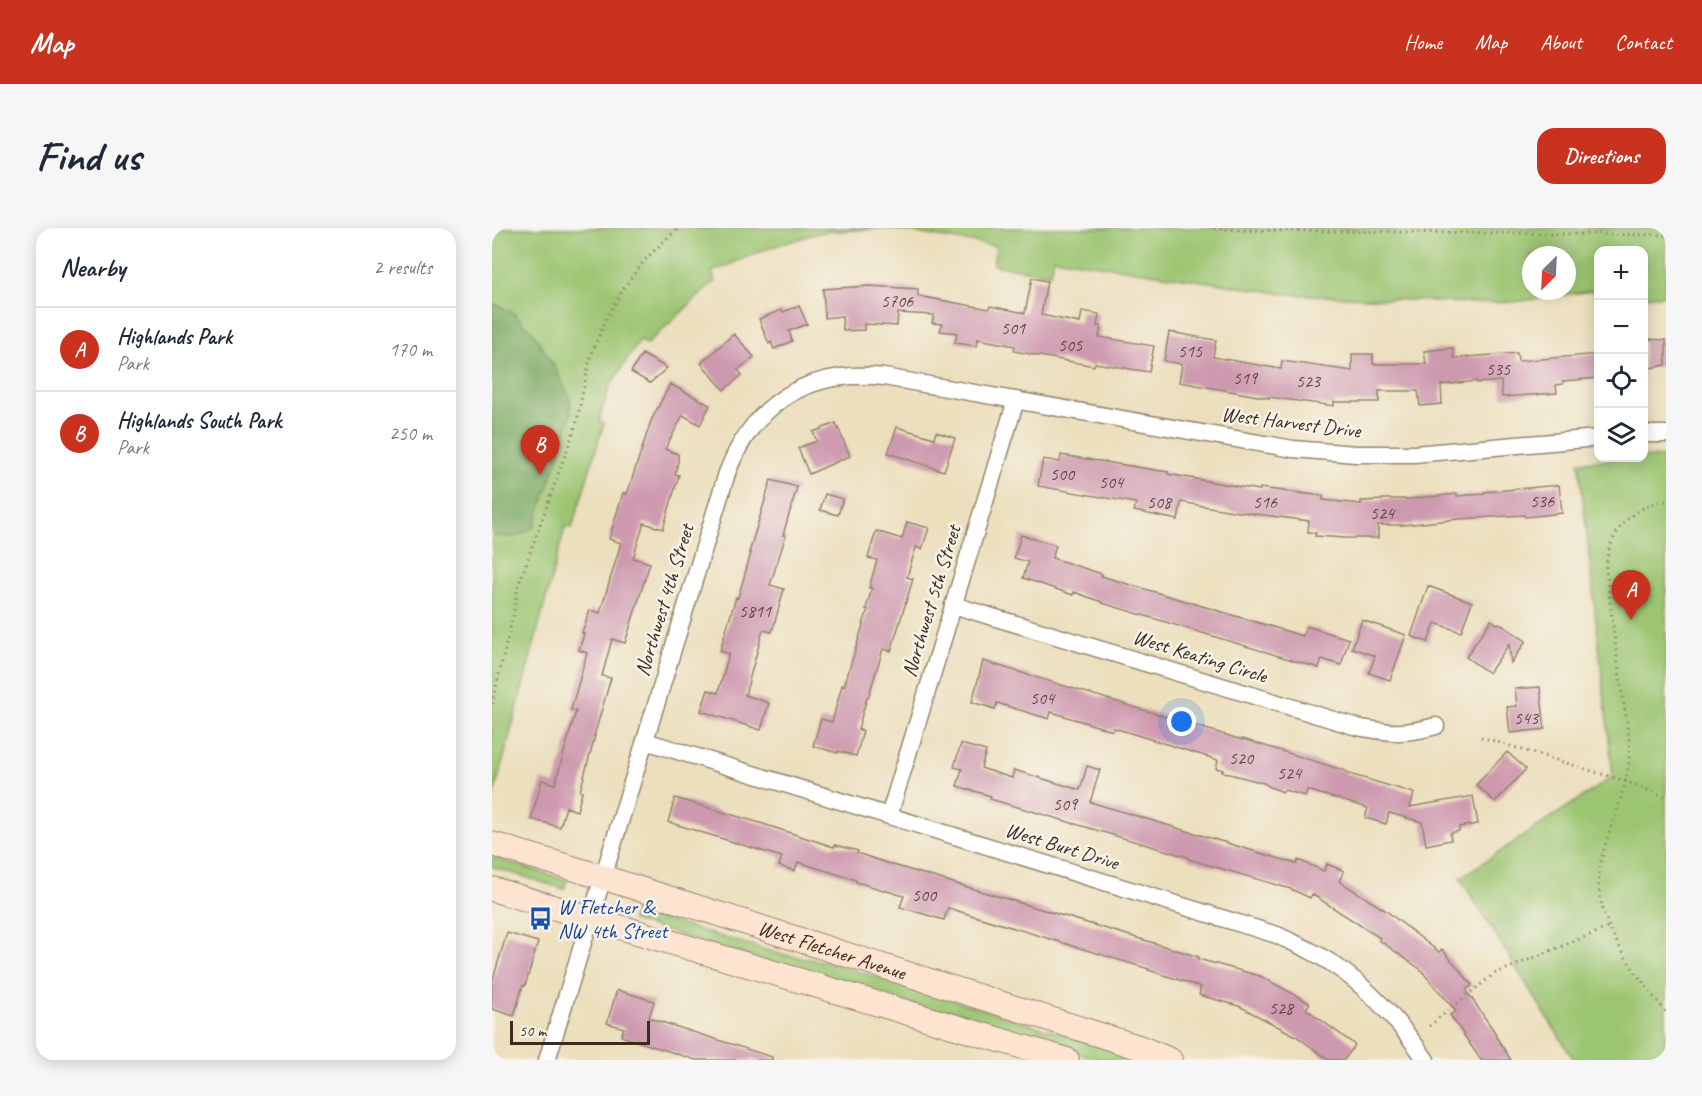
<!DOCTYPE html>
<html lang="en">
<head>
<meta charset="utf-8">
<style>
	body { margin:0; font-family:Caveat,sans-serif; background:#f6f6f7; color:#1f2937 }
	.controls { position:absolute; right:18px; top:18px; display:grid; overflow:hidden; border-radius:12px; box-shadow:0 3px 15px #0003 }
	.controls button { width:54px; height:54px; display:grid; place-items:center; padding:0; border:0; border-bottom:2px solid #e0e1e3; background:#fff; color:#1f2937; font:30px sans-serif }
	.compass { position:absolute; left:1030px; top:18px; width:54px; height:54px; border-radius:50%; background:#fff; box-shadow:0 3px 15px #0003; rotate:204deg }
	.scale { position:absolute; left:18px; bottom:15px; width:140px; box-sizing:border-box; padding-left:6px; border:3px solid #3b2a1e; border-top:0; font-size:16px; line-height:21px; white-space:nowrap; color:#3b2a1e; -webkit-text-stroke:4px #f7f3e8; paint-order:stroke }
	.you { position:absolute; left:690px; top:494px; width:21px; height:21px; margin:-15px; border:4px solid #fff; border-radius:50%; background:#1a73e8; box-shadow:0 0 0 9px #1a73e833 }
	.badge { display:grid; place-items:center; width:39px; height:39px; border-radius:50%; background:#c8321e; color:#fff; font-size:20px; font-weight:700 }
	.pin { position:absolute; translate:-50% -50px; filter:drop-shadow(0 2px 3px #0008) }
	.pin::after { content:''; position:absolute; top:32px; width:21px; height:18px; background:inherit; clip-path:polygon(0 0,100% 0,50% 100%) }
	.list { margin:0; padding:0; list-style:none }
	h2 { display:flex; justify-content:space-between; align-items:center; height:78px; margin:0; padding:0 24px; font-size:26px }
	h2 small { font-size:20px; font-weight:400; color:#747a83 }
	.list li { display:grid; grid-template-columns:39px 1fr auto; gap:18px; align-items:center; box-sizing:border-box; height:84px; padding:0 24px; border-top:2px solid #e0e1e3 }
	.list b { display:block; font-size:22px; white-space:nowrap }
	.list p { margin:0; font-size:20px; white-space:nowrap; color:#747a83 }
	.list em { font-size:20px; font-style:normal; color:#747a83 }
	.icon { flex:none; width:33px; height:33px; fill:none; stroke:currentColor; stroke-width:2; stroke-linecap:round; stroke-linejoin:round }
	.map { position:relative; flex:none; width:1174px; height:832px; overflow:hidden; border-radius:18px }
	header { display:flex; align-items:center; gap:36px; box-sizing:border-box; height:84px; padding:0 30px; background:#c8321e; color:#fff }
	header strong { font-size:28px }
	nav { display:flex; gap:33px; margin-inline-start:auto; font-size:21px }
	.intro { display:flex; align-items:center; justify-content:space-between; box-sizing:border-box; height:144px; padding:0 36px }
	h1 { margin:0; font-size:42px }
	.button { padding:15px 27px; border-radius:18px; background:#c8321e; color:#fff; font-size:21px; font-weight:700 }
	main { display:flex; gap:36px; padding:0 36px }
	aside { flex:1; background:#fff; border-radius:18px; box-shadow:0 3px 15px #0003 }
	.map>svg:first-child { display:block }
	.green { fill:#9bc571; stroke:#6b7848; stroke-width:1.5; fill-rule:evenodd }
	.forest { fill:#7caa63; stroke:#5c6a40; stroke-width:1.5 }
	.building { fill:#cd99af }
	.lines { fill:none; stroke-linecap:round; stroke-linejoin:round }
	.minor-casing { stroke:#94846e; stroke-width:19 }
	.secondary-casing { stroke:#94846e; stroke-width:26 }
	.path { stroke:#94846e; stroke-width:3; stroke-dasharray:1.5 4.5; stroke-linecap:butt }
	.minor { stroke:#fff; stroke-width:16 }
	.secondary { stroke:#fde4d0; stroke-width:24 }
	.labels { text-anchor:middle; dominant-baseline:central; stroke-width:5; stroke-linejoin:round; paint-order:stroke }
	.number-label { font-size:18px; fill:#604642 }
	.street-label { font-size:21px; fill:#3b2a1e; stroke:#f7f3e8 }
	.transit-label { font-size:21px; fill:#164399; stroke:#f7f3e8; text-anchor:start }
</style>
</head>
<body>
<header>
<strong>Map</strong>
<nav><a>Home</a><a>Map</a><a>About</a><a>Contact</a></nav>
</header>
<div class="intro"><h1>Find us</h1><a class="button">Directions</a></div>
<main>
<aside>
<h2>Nearby<small>2 results</small></h2>
<ul class="list">
<li><span class="badge">A</span><div><b>Highlands Park</b><p>Park</p></div><em>170 m</em></li>
<li><span class="badge">B</span><div><b>Highlands South Park</b><p>Park</p></div><em>250 m</em></li>
</ul>
</aside>
<div class="map">
<svg width="1174" height="832" viewBox="0 0 1174 832">
	<rect width="100%" height="100%" fill="#f7f3e8"/>
	<filter id="ink" filterUnits="userSpaceOnUse"><feTurbulence type="fractalNoise" baseFrequency=".0167" numOctaves="2"/><feDisplacementMap in="SourceGraphic" scale="12" xChannelSelector="R" yChannelSelector="G"/><feConvolveMatrix kernelMatrix="1 2 1 2 8 2 1 2 1" color-interpolation-filters="sRGB"/></filter>
	<filter id="wash" filterUnits="userSpaceOnUse"><feTurbulence type="fractalNoise" baseFrequency=".008" numOctaves="4" result="noise"/><feDisplacementMap in="SourceGraphic" scale="24" xChannelSelector="R" yChannelSelector="G"/><feGaussianBlur stdDeviation="1.35" result="paint"/><feColorMatrix in="noise" values="0 0 0 0 0 0 0 0 0 0 0 0 0 0 0 0 0 1.4 0 .05"/><feComposite in="paint" operator="in"/></filter>
	<g filter="url(#wash)">
		<rect width="100%" height="100%" fill="#ecdfbd"/>
		<path class="green" d="M0 0H393L330 4 276 20 220 44 223 53 154 117 148 112 118 158 107 192 112 195 80 300 73 299 0 574Z
			M393 0H1174V67L1152 69V22H1106V62L1023 74 978 75 794 66 562 30 558 46 501 37 504 18ZM1039 27H1075V63H1039Z
			M1174 228V832H1082L968 650 1121 549 1087 234Z
			M0 629 75 652 72 661 0 639Z
			M142 683 288 726 336 734 629 824 649 832H610L140 693Z"/>
		<path class="forest" d="M0 75 20 84 41 104 62 138 78 170 79 186 66 230 42 299 23 309 0 308Z"/>
		<g id="blocks">
			<path class="building" d="M540 50 555 53 549 87 588 95 590 83 607 86 605 98H609L607 109 662 118 657 144 603 135 602 138 548 128 522 123 523 118 486 111 485 118 463 115 465 105 448 103 450 96 440 95 442 87 406 85 405 98 372 96V102L351 103 350 88 333 90 331 61 378 58 426 61V68L497 81 498 78 533 85Z
				M307 78 315 96 297 103 300 113 282 121 279 114 277 116 267 91 290 82 291 84Z
				M677 104 724 112 721 129 789 141 790 133 860 143V126H881V136H934L932 123 961 120 962 130 1025 125 1026 133 1107 126V150L1071 153V156L1064 157 1065 165 1010 169 1009 153 985 155V153L949 157 950 176 928 178 926 163H887V174H842V178L777 169V170L687 154 690 136 672 133Z
				M242 106 262 129 246 142 250 147 232 162 209 135Z
				M1152 111 1174 112V137L1152 141Z
				M150 126 175 140 158 155 139 144Z
				M178 156 218 177 208 197 191 187 173 221 186 226V234L183 246 187 247 171 301 152 295 141 330 158 335 133 415 120 411 110 448 119 450 102 508H103L88 563 90 564 85 583 74 579 68 599 39 591 50 552 63 556 84 483 79 482 95 425 87 422 92 406 90 405 98 382 108 385 129 315 117 311 131 265 135 266 159 193Z
				M344 195 358 228 317 246 306 220 325 213 321 204Z
				M405 199 442 210 444 204 463 210 452 243 396 225Z
				M569 227 676 244V246L749 259 768 262V260L831 268V272L869 276V273L890 272V271H916L965 266V268L992 266V264L1067 257 1070 285 1033 289 1032 287 967 291 911 297H886V310H853L823 308 824 305 816 304 817 293 740 283 689 274 686 292 642 283 644 275 546 258 551 231 568 234Z
				M279 252 305 259 291 307H294L278 357 292 361 280 404 271 402 253 467 277 475 269 502 209 483 216 462 226 465 237 426 228 423 244 369 246 370 259 325H257Z
				M333 266 351 271 346 287 328 282Z
				M415 294 437 300 430 321 424 319 415 349 421 351 399 423 391 421 376 470 375 469 366 501 371 503 364 528 346 523V525L321 518 329 491 340 494 350 457 352 458 376 381H374L380 360H377L385 332 376 330 384 303 410 311Z
				M529 307 564 317 560 330 610 346 609 348 811 408 814 398 857 411 849 437 830 431 827 440 610 375V374L582 364 581 367 531 350 536 334 522 330Z
				M936 358 980 374 969 404 943 395 936 414 919 408Z
				M870 392 914 407 898 452 877 445 883 428 860 420Z
				M999 392 1005 396 1007 395 1034 413 1019 435 1017 416 997 445 974 429Z
				M491 433 750 512 751 511 854 543V545L922 565 918 579 981 568 986 596 967 599V603L958 605 959 612 934 617 930 594 897 585 894 596 873 590 876 580 815 562 813 568 792 562 791 564 778 559 772 555 730 544 731 542 724 540 726 532 622 500 621 503 559 484 557 491 505 475 503 481 480 474Z
				M1048 459 1053 501 1018 505 1015 479 1025 478 1023 461Z
				M469 516 494 523 489 540 520 550 522 542 588 562 595 538 608 542 598 574 805 636 806 632 832 643 835 636 852 643 847 653 893 682 947 724 950 721 980 757 974 762 1004 806 1003 807 1019 832H989L958 787 964 783 928 741 887 712 888 710 820 666 818 670 799 661 696 631V629L498 571 499 568 465 558 470 541 462 539Z
				M1015 524 1034 541 1003 574 984 557Z
				M183 570 268 595 342 619 343 617 366 623 365 625 398 636 662 715 707 729 706 731 768 748 818 775 814 781 863 817 852 832H837L804 808 747 778 707 767 709 759 656 742 657 741 456 680 452 692 408 679 412 668 364 654V652L306 634 303 643 287 638 290 629 176 594Z
				M15 705 46 714 33 758 31 757 22 788 0 781V754Z
				M125 762 162 773 157 790 280 829V832H204L129 808 132 800 115 795Z"/>
		</g>
	</g>
	<g filter="url(#ink)">
		<use href="#blocks" fill-opacity="0" stroke="#94846e" stroke-width="1.5"/>
		<g class="lines">
			<defs>
				<path id="minor" d="M1152 206H1174
					M461 377 865 499C898 505 911 507 944 498
					M153 513 785 707C795 712 805 716 815 721 865 746 903 787 934 832
					M397 588 524 172
					M55 832 235 245C262 174 317 141 392 149L801 221 864 226H922L1106 210"/>
				<g id="secondary">
					<path id="s1" d="M0 616 110 649 649 820 678 832"/>
					<path d="M0 661 575 832"/>
				</g>
			</defs>
			<use href="#minor" class="minor-casing"/>
			<use href="#secondary" class="secondary-casing"/>
			<path class="path" d="M722 0 745 2 1174 7
				M1174 273C1139 278 1115 306 1114 341 1119 382 1124 423 1130 464 1133 486 1139 509 1137 532 1134 568 1115 602 1108 638 1098 689 1144 747 1174 784
				M0 476 21 388 26 358 84 197 98 130 113 93 131 61 152 33 174 11 188 0
				M989 509 1133 553 1174 569
				M937 798 1002 746 1117 699"/>
			<use href="#minor" class="minor"/>
			<use href="#secondary" class="secondary"/>
		</g>
	</g>
	<defs>
		<symbol id="bus-bare" viewBox="-9 -9 18 18"><path d="M-5-6H5V4H4V6H2V4H-2V6H-4V4H-5ZM-3.5-4V0h7V-4ZM-3.5 1.2v1.5H-2V1.2ZM2 1.2v1.5H3.5V1.2Z" fill="#1a4fb4" stroke="#f7f3e8" stroke-width="2.5" paint-order="stroke"/></symbol>
	</defs>
	<g fill-rule="evenodd">
		<use href="#bus-bare" x="32" y="674" width="33" height="33"/>
	</g>
	<g class="labels">
		<g class="number-label">
			<text x="405" y="73">5706</text>
			<text x="521" y="100">501</text>
			<text x="578" y="117">505</text>
			<text x="698" y="123">515</text>
			<text x="1006" y="141">535</text>
			<text x="753" y="150">519</text>
			<text x="816" y="153">523</text>
			<text x="570" y="246">500</text>
			<text x="619" y="254">504</text>
			<text x="1050" y="273">536</text>
			<text x="667" y="274">508</text>
			<text x="773" y="274">516</text>
			<text x="890" y="285">524</text>
			<text x="263" y="383">5811</text>
			<text x="550" y="470">504</text>
			<text x="1034" y="490">543</text>
			<text x="749" y="530">520</text>
			<text x="797" y="545">524</text>
			<text x="573" y="576">509</text>
			<text x="432" y="667">500</text>
			<text x="789" y="780">528</text>
		</g>
		<g class="street-label">
			<text transform="translate(799 194) rotate(7)">West Harvest Drive</text>
			<text transform="translate(172 372) rotate(-73)">Northwest 4th Street</text>
			<text transform="translate(439 373) rotate(-73)">Northwest 5th Street</text>
			<text transform="translate(708 428) rotate(17)">West Keating Circle</text>
			<text transform="translate(570 618) rotate(17)">West Burt Drive</text>
			<text stroke="none"><textPath href="#s1" startOffset="356">West Fletcher Avenue</textPath></text>
		</g>
		<g class="transit-label">
			<text x="66" y="679">W Fletcher &amp;<tspan x="66" dy="24">NW 4th Street</tspan></text>
		</g>
	</g>
</svg>
<div class="controls">
<button>+</button>
<button>−</button>
<button><svg class="icon" aria-label="locate" viewBox="0 0 24 24"><circle cx="12" cy="12" r="6"/><path d="M12 2v4M12 18v4M2 12h4M18 12h4"/></svg></button>
<button><svg class="icon" aria-label="layers" viewBox="0 0 24 24"><path d="M12 4l9 5-9 5-9-5zM3 14l9 5 9-5"/></svg></button>
</div>
<svg class="compass" viewBox="-18 -18 36 36"><path d="M0-13l5 13h-10z" fill="#e53935"/><path d="M0 13l5-13h-10z" fill="#747a83"/></svg>
<div class="scale">50 m</div>
<div class="you"></div>
<div class="pin badge" style="left:1139px;top:392px">A</div>
<div class="pin badge" style="left:48px;top:247px">B</div>
</div>
</main>
</body>
</html>
